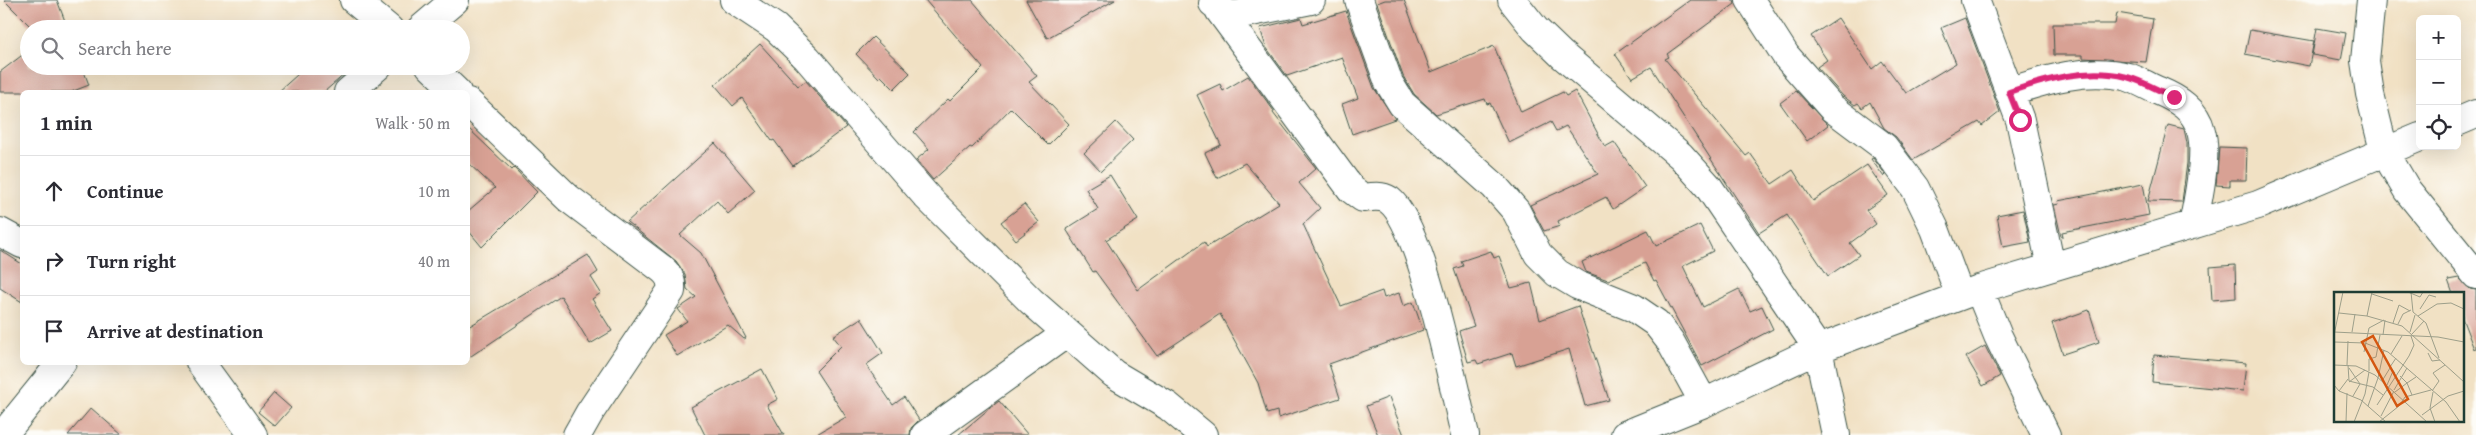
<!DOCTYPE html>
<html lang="en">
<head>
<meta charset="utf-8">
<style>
	body { margin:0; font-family:"Gentium Book Plus",serif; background:#f7f7f7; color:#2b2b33 }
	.controls { position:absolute; right:15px; top:15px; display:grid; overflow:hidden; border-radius:8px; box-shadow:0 5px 20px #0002 }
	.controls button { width:45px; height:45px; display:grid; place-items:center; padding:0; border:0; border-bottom:1px solid #e1e1e2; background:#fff; color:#2b2b33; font:25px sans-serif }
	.stop { position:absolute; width:15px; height:15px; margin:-11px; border:4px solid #db2777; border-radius:50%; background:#fff }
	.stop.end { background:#db2777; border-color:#fff; box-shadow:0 1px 5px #0008 }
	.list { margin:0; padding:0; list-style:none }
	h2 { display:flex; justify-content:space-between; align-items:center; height:65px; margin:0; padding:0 20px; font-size:21px }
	h2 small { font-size:16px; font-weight:400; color:#7c7c81 }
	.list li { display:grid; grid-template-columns:32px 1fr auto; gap:15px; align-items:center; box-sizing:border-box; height:70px; padding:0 20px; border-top:1px solid #e1e1e2 }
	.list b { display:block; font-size:19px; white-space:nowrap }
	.list em { font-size:16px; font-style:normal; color:#7c7c81 }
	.icon { flex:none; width:28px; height:28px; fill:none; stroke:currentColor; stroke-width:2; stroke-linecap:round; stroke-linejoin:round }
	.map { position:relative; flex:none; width:2476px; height:435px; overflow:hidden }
	.search { position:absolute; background:#fff; box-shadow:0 5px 20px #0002; left:20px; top:20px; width:450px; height:55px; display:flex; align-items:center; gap:12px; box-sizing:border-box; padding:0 18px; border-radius:28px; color:#7c7c81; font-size:19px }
	.panel { position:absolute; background:#fff; box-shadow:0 5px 20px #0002; left:20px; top:90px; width:450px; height:275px; border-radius:8px }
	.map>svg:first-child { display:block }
	.building { fill:#d8a194 }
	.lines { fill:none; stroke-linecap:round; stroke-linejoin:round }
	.minor-casing { stroke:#3e564a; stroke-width:30 }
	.minor { stroke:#fff; stroke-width:28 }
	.route { stroke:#db2777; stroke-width:6 }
	.inset-road { fill:none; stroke:#9d9f8a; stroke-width:1 }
	.view { fill:#d45610; fill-opacity:0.15; stroke:#d45610; stroke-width:2.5 }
	.inset-edge { fill:none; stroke:#1f3d34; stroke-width:2.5 }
</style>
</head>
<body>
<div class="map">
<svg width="2476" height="435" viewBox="0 0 2476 435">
	<rect width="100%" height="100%" fill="#fdfcf7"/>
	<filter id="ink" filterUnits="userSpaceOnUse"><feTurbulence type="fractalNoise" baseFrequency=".02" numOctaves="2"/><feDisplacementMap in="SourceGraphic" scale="10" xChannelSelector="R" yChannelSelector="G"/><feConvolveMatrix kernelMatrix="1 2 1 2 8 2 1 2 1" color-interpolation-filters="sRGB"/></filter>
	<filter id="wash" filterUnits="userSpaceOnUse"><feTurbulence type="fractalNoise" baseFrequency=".0096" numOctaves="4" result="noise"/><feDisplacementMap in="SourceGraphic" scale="20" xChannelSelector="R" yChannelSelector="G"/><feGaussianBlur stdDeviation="1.12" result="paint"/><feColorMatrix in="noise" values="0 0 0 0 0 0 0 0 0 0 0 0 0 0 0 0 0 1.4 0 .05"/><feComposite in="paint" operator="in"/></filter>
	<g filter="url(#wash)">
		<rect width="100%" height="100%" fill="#f1e1c4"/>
		<g id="blocks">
			<path class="building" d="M4 0H57L68 29H33Z
				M925 0H972L1037 76 1029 82 1069 124 1048 145 1011 108 972 148 970 147 933 180 916 160 929 149 914 132 948 99 950 101 983 68Z
				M1026 0H1115L1047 38Z
				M1385 0H1404L1431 72 1494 46 1521 112 1563 92 1566 96 1575 91 1605 147 1614 142 1645 187 1613 209 1606 197 1558 221 1560 226 1544 231 1530 205 1598 174 1566 126 1556 131 1551 122 1509 143 1490 103 1487 104 1485 99 1436 114 1414 94 1403 76 1377 3Z
				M1690 0H1734L1735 4 1667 54 1669 57 1665 59 1746 156 1750 153 1772 184 1793 170 1813 201 1867 165 1888 195 1866 210 1876 224 1850 243 1859 255 1828 276 1787 215 1759 233 1651 67 1632 78 1615 54Z
				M1346 11 1374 88 1395 119 1352 134 1342 104 1358 98 1342 57 1287 76 1266 47 1260 28 1301 18 1303 24Z
				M2117 13 2153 19 2146 62 2083 58V55H2054L2053 24H2115Z
				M1838 18 1872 69 1882 61 1906 93 1956 63 1941 28 1965 18 2000 112 1982 126 1979 122 1913 160 1896 137 1884 128 1870 102 1862 108 1858 103 1855 105 1843 96 1817 67 1827 60 1811 36Z
				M2317 28 2346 33 2341 60 2312 55Z
				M2250 30 2314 41 2309 66 2245 54Z
				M873 37 910 73 894 89 881 76 879 78 856 54Z
				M760 44 798 86 806 81 846 127 793 166 774 140 772 141 742 98 733 106 715 85Z
				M29 50V66H82L89 85 71 92H0V72Z
				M307 66H354L324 92H278Z
				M1248 76 1274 111 1273 113 1316 168 1299 183 1320 208 1303 224 1341 306 1382 291 1384 298 1399 293 1403 306 1413 302 1423 330 1329 364 1340 398 1278 418 1277 411 1267 414 1258 383 1220 314 1157 356 1095 271 1093 272 1066 229 1098 209 1086 189 1110 175 1138 220 1106 240 1138 290 1204 242 1207 247 1279 203 1245 163 1217 178 1205 153 1221 145 1197 95 1220 84 1223 91Z
				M1796 91 1828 125 1807 141 1780 103Z
				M1116 122 1133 140 1101 171 1084 153Z
				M2168 125 2184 129 2187 143V163L2182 202 2148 201Z
				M468 128 512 170 514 168 537 192 482 247 468 230V211L495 188 468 163Z
				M715 143 755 190 728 214 717 201 680 235 701 253 746 338 744 339 728 325 677 356 664 335 687 321 678 309 696 297 687 289 685 274 676 261 627 222Z
				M2219 147 2247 148 2246 180H2230V186L2216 185Z
				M1873 158 1886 175 1884 177 1871 159Z
				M2143 184 2149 215 2062 232 2063 236H2061L2054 205 2059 204 2058 201Z
				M1024 204 1039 222 1016 240 1001 222Z
				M2023 210 2030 242 2003 247 1997 215Z
				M1700 225 1713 251 1683 266 1703 307 1739 289 1750 311 1762 306 1773 329 1702 366 1656 280 1654 281 1645 263 1608 280 1586 272 1582 262 1648 230 1656 246Z
				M0 250 22 264V302L0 288Z
				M1491 251 1494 258 1499 256 1511 288 1531 283 1540 320 1578 306 1609 400 1585 406 1569 349 1516 366 1512 353 1478 364 1476 360 1468 362 1459 331 1474 326 1454 269 1463 266 1461 261Z
				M588 255 598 272 591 277 601 293 592 299 612 331 590 344 561 296 468 358V327Z
				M2235 265 2236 298 2212 300 2210 267Z
				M2459 278 2470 289 2476 290V348L2474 349 2462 318V294H2453L2448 280Z
				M2089 310 2099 342 2063 354 2052 323Z
				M861 318 883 353 866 365 893 405 904 397 919 420 911 428 910 435H815L846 417 816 371 841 346 833 336Z
				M1985 346 2000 376 1983 386 1966 357Z
				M2154 355 2246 363 2243 391 2152 382Z
				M762 369 778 399 767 405 784 435H705L691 407Z
				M274 393 291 408 275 426 258 412Z
				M1389 397 1404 435H1378L1366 406Z
				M999 401 1028 435H958L990 408Z
				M91 408 122 435H68Z"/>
		</g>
	</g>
	<g filter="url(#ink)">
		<use href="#blocks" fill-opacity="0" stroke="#3e564a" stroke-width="1"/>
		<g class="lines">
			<defs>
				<path id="minor" d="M354 0 389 29
					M734 0 776 28 807 58 927 197 1031 301 1114 374 1168 406 1203 435
					M1359 0 1389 83 1402 104 1494 186 1516 211 1538 254 1557 273 1577 285 1634 308 1656 323 1670 341 1704 403
					M1512 0 1535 29 1562 55 1681 156 1708 186 1818 349 1836 435
					M1750 0 1786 56 1832 108 1884 147 1915 188 1935 229 1960 296
					M1975 0 2020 120 2051 267
					M2371 0 2365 61 2370 94 2384 151 2407 190 2476 275
					M1213 3 1227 14 1236 15 1311 0
					M1219 10 1351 189 1363 198C1371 197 1381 195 1389 200 1422 225 1454 389 1465 435
					M421 29 455 0
					M430 66 457 92
					M348 92 378 66
					M2009 92C2047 79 2088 67 2128 77 2138 80 2149 87 2159 91 2178 99 2196 110 2201 131 2208 154 2198 201 2193 225
					M468 102 568 198 662 269C670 276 672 281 671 291L590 412 577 435
					M2457 122 2476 114
					M0 232 22 244
					M1979 289 1998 336 2046 435
					M200 362 253 435
					M3 435 62 362
					M925 435 1067 333
					M1625 435 1704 403 1818 349 1979 289 2258 205 2420 137"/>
			</defs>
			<use href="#minor" class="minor-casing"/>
			<use href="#minor" class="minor"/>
		</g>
	</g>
	<g class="lines" filter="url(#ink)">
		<path class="route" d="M2020 120 2009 92C2047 79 2087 67 2127 77 2143 81 2159 91 2174 97"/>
	</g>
	<g transform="translate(2334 292)">
		<rect width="130" height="130" fill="#f1e1c4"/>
		<path class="inset-road" d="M74 0 86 5 89 0M77 0 79 20 92 31 105 66M38 2 59 9M86 17 95 3 102 5M5 21 33 24 68 34 130 90M33 24 38 0M84 24 103 12 117 11 130 17M59 31 65 13 76 19M64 32 69 22 77 18M0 40 104 45 130 50M18 40 21 22M76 40 81 23M78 42 90 29M0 43 9 0M49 43 51 28M0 50 31 51 54 60 112 110 126 130M30 60 35 36 50 28M94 61 98 69 106 68M57 62 68 44M0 73 22 74 41 83 93 130M13 73 14 49M14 73 15 89 39 95 49 103M15 76 26 92 19 104M35 79V67L42 65 46 43M61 81 56 75 62 66M44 86 50 58M48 89 56 76M15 90 31 78M0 93 5 99 27 108 52 130M53 93 59 79M60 98 73 76M5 99 14 87M98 99 105 89 99 81 111 73M61 100 73 91 66 84M99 100 96 116 101 130M78 103 73 91 82 85M43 113 75 64 80 53 77 44M34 114 44 86M88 123 114 104 130 99M47 124 60 99M12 130 13 101M20 130 31 102 35 80M45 130 65 114 71 105 97 98"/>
		<path class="view" d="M39 44 74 107 63 114 28 50Z"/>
		<rect width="130" height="130" class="inset-edge"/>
	</g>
</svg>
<div class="controls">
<button>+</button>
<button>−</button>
<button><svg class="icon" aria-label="locate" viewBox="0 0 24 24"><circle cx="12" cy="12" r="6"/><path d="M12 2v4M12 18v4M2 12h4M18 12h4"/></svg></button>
</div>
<div class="stop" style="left:2020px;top:120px"></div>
<div class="stop end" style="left:2174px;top:97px"></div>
<div class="search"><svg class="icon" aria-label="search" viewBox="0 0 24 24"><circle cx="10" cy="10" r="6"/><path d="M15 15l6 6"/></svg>Search here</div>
<section class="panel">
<h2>1 min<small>Walk · 50 m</small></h2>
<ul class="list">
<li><svg class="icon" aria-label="ahead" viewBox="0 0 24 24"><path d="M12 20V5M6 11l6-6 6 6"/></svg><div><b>Continue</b></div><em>10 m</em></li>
<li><svg class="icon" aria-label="right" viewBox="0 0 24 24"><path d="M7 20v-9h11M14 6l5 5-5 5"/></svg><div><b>Turn right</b></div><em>40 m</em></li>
<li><svg class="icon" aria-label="arrive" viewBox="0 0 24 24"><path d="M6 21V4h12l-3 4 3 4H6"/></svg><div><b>Arrive at destination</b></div></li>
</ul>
</section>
</div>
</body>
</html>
